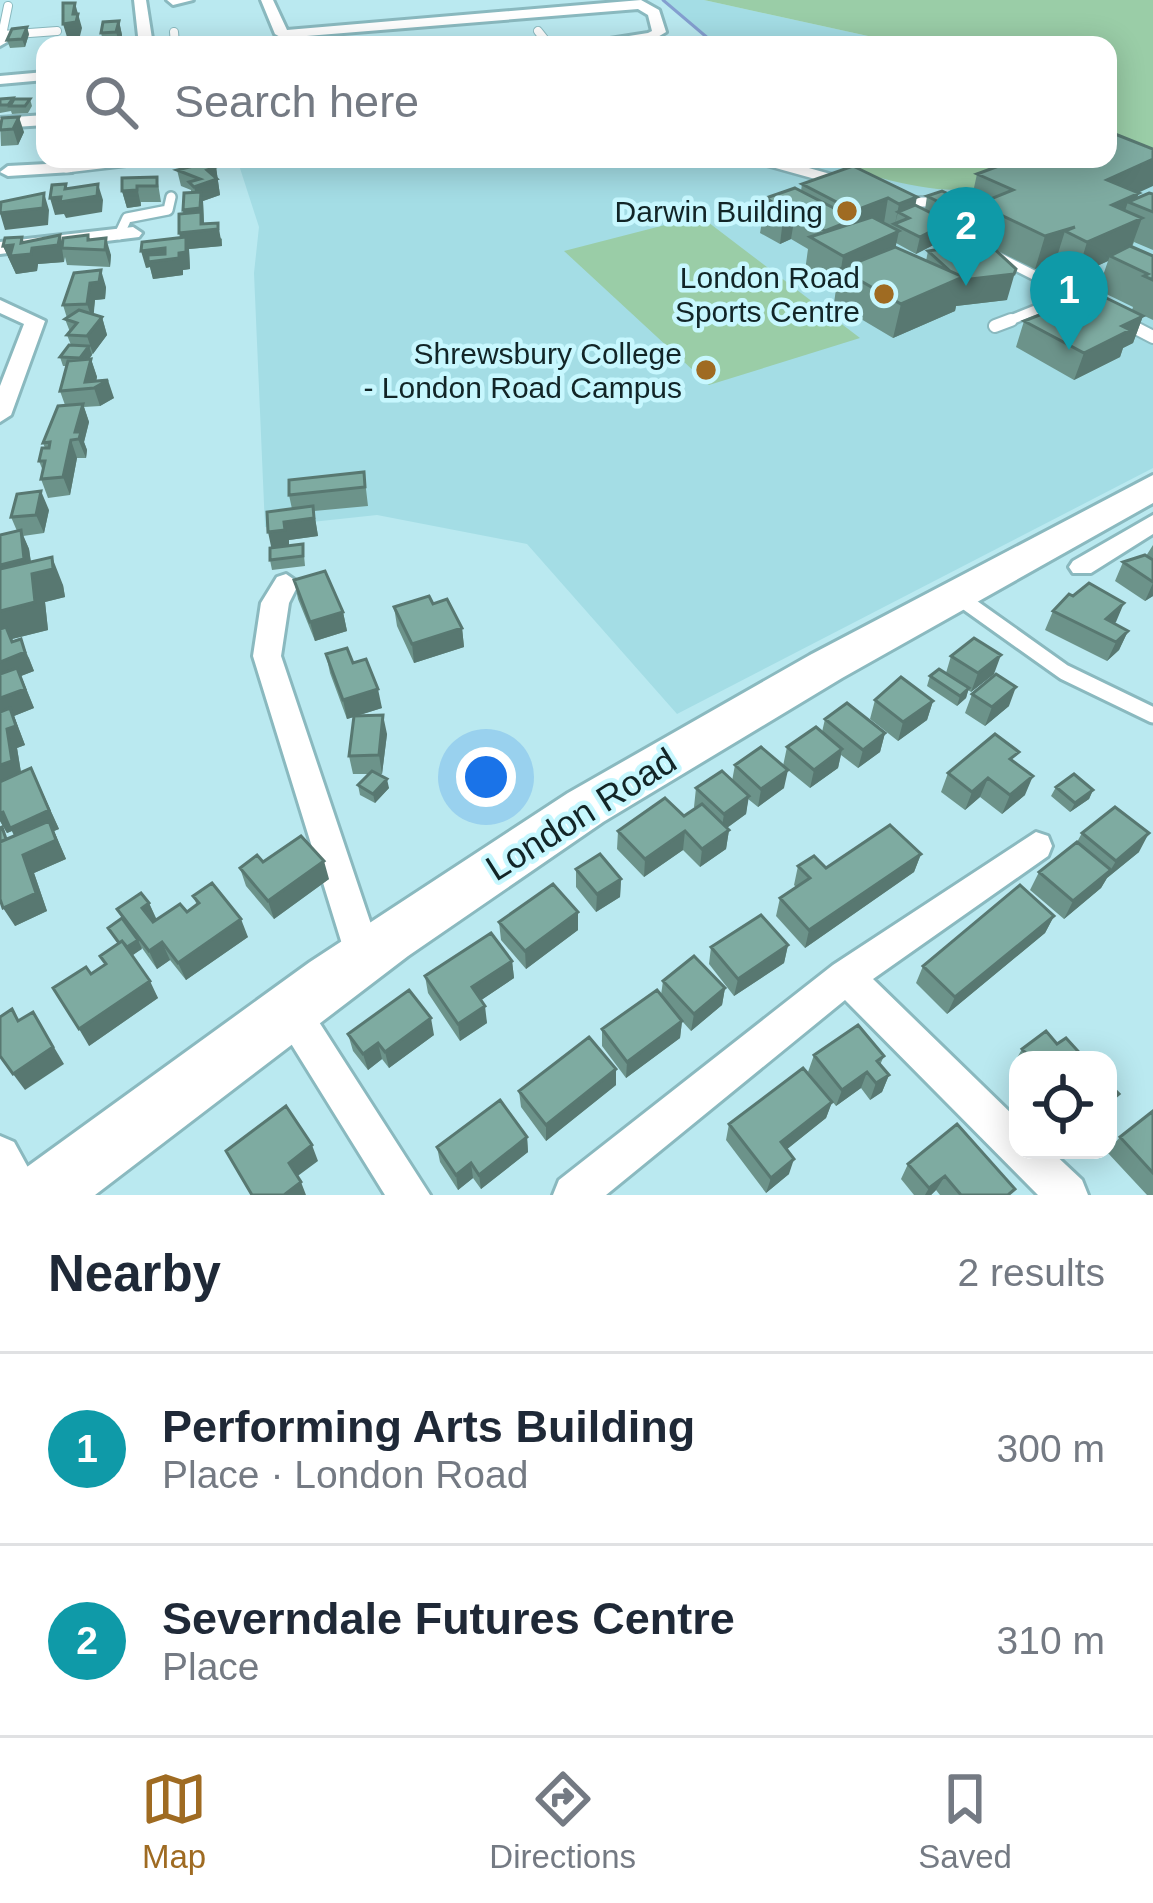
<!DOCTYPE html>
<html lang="en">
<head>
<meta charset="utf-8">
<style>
	body { margin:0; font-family:Arial,sans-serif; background:#f6f6f7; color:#1f2937 }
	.controls { position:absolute; right:36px; bottom:36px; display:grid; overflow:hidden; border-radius:24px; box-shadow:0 6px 30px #0003 }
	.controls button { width:108px; height:108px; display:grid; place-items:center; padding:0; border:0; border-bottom:3px solid #e0e1e3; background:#fff; color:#1f2937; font:60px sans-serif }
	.you { position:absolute; left:486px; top:777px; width:42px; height:42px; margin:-30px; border:9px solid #fff; border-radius:50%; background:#1a73e8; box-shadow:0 0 0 18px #1a73e833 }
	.badge { display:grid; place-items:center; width:78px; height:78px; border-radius:50%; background:#9f6b22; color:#fff; font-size:39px; font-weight:700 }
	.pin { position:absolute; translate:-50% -99px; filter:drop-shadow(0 3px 6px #0008) }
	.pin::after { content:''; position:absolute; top:63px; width:42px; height:36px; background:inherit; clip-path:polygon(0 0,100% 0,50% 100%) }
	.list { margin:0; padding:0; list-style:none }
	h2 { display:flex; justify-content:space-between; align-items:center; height:156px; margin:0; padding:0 48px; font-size:51px }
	h2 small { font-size:39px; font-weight:400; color:#747a83 }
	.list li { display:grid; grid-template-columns:78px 1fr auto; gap:36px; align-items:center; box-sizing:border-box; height:192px; padding:0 48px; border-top:3px solid #e0e1e3 }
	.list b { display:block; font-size:45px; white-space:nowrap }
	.list p { margin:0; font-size:39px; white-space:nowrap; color:#747a83 }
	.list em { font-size:39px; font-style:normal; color:#747a83 }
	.icon { flex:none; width:66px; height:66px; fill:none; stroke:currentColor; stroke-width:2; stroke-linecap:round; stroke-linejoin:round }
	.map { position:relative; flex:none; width:1153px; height:1195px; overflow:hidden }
	.search { position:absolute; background:#fff; box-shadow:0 6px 30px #0003; left:36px; right:36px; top:36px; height:132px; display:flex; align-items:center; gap:30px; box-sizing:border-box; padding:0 42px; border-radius:24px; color:#747a83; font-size:45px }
	.sheet { height:540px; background:#fff }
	nav { display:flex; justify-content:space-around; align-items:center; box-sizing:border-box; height:168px; border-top:3px solid #e0e1e3; background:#fff; font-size:33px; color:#747a83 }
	nav a { display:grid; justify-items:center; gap:6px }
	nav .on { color:#9f6b22 }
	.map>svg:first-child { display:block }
	.built { fill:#a4dde5 }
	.green { fill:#9acda7 }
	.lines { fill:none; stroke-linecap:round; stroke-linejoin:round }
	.stream { stroke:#849fd0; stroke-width:3 }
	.lane-far3-casing { stroke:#8ab9bf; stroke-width:10 }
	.lane-far2-casing { stroke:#8ab9bf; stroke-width:14 }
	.lane-far1-casing { stroke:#8ab9bf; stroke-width:16 }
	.lane-casing { stroke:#8ab9bf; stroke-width:21 }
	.street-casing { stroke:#8ab9bf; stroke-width:6 }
	.primary-casing { stroke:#8ab9bf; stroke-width:6 }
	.lane-far3 { stroke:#fff; stroke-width:8 }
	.lane-far2 { stroke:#fff; stroke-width:9 }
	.lane-far1 { stroke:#fff; stroke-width:12 }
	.lane { stroke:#fff; stroke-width:15 }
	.street { fill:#fff; fill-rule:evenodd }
	.primary { fill:#fff; fill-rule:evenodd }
	.wall { fill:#6c938a }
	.shaded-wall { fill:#587871 }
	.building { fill:#7eaba1; stroke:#587871; stroke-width:3 }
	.poi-dot { fill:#9f6b22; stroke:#c7f7fe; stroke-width:4.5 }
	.labels { text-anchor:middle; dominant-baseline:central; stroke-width:9; stroke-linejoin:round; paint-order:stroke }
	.far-poi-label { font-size:30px; fill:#122527; stroke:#c7f7fe; text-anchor:end }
	.street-label { font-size:36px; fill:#122527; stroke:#c7f7fe }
</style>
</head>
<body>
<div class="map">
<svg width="1153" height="1195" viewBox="0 0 1153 1195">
	<rect width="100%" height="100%" fill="#bae9f0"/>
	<path class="built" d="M663 0H704L909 45H668L709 40Z
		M1108 132 1153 149V468L677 714 527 544 377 515 265 527 254 273 259 227 237 159H1108Z"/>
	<path class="green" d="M704 0H1153V149L1108 132V45H909Z
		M810 159H1030C1015 168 997 183 980 187 935 199 856 170 810 159Z
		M700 216 860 338 709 385 564 251Z"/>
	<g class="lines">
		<path class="stream" d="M663 0 716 45"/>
		<defs>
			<path id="lane-far3" d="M8 6 2 35 57 31
				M538 31 549 45
				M174 32 175 44
				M572 45 585 44"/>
			<path id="lane-far2" d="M760 159 839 181
				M66 168 143 159
				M900 202H933L989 193
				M933 224 1095 306
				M119 235 127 218 168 210 171 197
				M1003 323 1073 295"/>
			<path id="lane-far1" d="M1126 323 1153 337
				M995 326 1011 320"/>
			<path id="lane" d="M960 598 1064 672 1153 715"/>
			<path id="street" d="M134 0H146L153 45H139Z
				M167 0H193L173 5Z
				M261 0H273L287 30 641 0 659 10 666 32 651 41 578 44 648 33 652 31 648 15 638 9 282 38 275 34Z
				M0 31 7 35V42L0 46Z
				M175 40 180 41 182 45H168Z
				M45 72V80L0 84V76Z
				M45 115V125L0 128V118Z
				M66 163 72 164V172L8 176 0 172 8 166Z
				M133 227 142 233 139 237 0 254V242Z
				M0 300 45 321 11 415 0 422V386L24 324 0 313Z
				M1153 515V534L1091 573H1073L1069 567 1073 561Z
				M286 574 299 583 289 603 281 656 382 957 377 968 364 973 351 968 346 957 253 656 261 603 277 577Z
				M1036 832 1048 836 1052 846 1048 856 873 979 1018 1120V1150H1050L1082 1180 1088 1195H1038L845 1000 606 1195H553L559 1180 833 965Z
				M290 992 303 997 430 1195H385L277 1021 272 1009 277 997Z
				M0 1136 14 1142 43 1195H0Z"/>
			<path id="primary" d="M1153 475V503L842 678 603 822 408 956 95 1195H11L20 1172 310 962 568 793 810 655Z"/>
		</defs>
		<use href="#lane-far3" class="lane-far3-casing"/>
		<use href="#lane-far2" class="lane-far2-casing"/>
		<use href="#lane-far1" class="lane-far1-casing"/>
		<use href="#lane" class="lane-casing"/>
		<use href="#street" class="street-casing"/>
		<use href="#primary" class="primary-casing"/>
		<use href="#lane-far3" class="lane-far3"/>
		<use href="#lane-far2" class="lane-far2"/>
		<use href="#lane-far1" class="lane-far1"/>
		<use href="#lane" class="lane"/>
		<use href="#street" class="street"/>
		<use href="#primary" class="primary"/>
	</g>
	<path class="wall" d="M119 21 122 35 120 45H104L101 33Z
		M29 34 25 47 10 48 7 40Z
		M0 99 13 100 30 99 32 106 28 113 12 114 11 111 0 113Z
		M0 121 24 132 18 145 1 146Z
		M1053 159H1108L1137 193V198L1153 194V250L1134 242 1132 247 1153 256V320L1132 310 1133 307 1098 290 1108 261 1077 275 1055 263 1035 269 996 250 1007 300 956 306 955 311 893 338 834 303 836 289 805 271 808 249 791 239 780 244 760 233 766 198 801 191 802 184 853 166 925 210 927 196 968 203 964 219 948 225 945 239 916 254 896 243 895 247 926 261 928 251 983 243 970 236 977 209 970 206 977 174 1046 165 1052 163Z
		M216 167 220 195 203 201 204 224 222 239V246L189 249 190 269 183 270V275L153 279 150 267 146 268 180 238 183 210 191 192V190L181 186 177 170Z
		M157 177 161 202H141V206L127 208 122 191Z
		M88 235 90 240 111 255 110 267 67 265 65 257 64 262 38 264 37 271 16 274 3 246 22 237 24 243H63Z
		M106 287 105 299 95 300 93 315 102 317 107 335 88 360 91 359 97 377 96 381 114 398 100 406 84 407 89 422 84 442 87 450 86 458H77L70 495 48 498 41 479 43 471 39 461 45 448 43 443 65 405 60 391 66 366H63L60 357 71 345 67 335 70 332 65 319 67 318 63 305Z
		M1143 316 1133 343 1123 348 1120 357 1074 380 1016 347 1024 321Z
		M364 472 368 506 314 511 318 536 289 540V546L303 544 305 566 272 570 270 560 272 548 292 509 289 495Z
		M49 510 44 533 23 536 29 549 31 562 63 585 65 597 45 602 48 630 12 639 29 658 34 671 21 676 34 708 14 716 25 745 17 748 21 772 40 787 59 829 54 831 66 859 34 873 47 911 15 926 8 839 14 836 12 831 7 833 0 821V535L17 531 11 517Z
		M1153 545V596L1145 601 1115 581 1123 562 1146 556Z
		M294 580 343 612 347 631 315 641 298 599Z
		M433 604 462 628 464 647 414 663 397 626 394 607Z
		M1053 611 1116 622 1114 623 1128 631 1119 650 1107 661 1045 630Z
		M326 654 353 663 382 708 356 716 387 734 382 774H378L389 788 375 803 360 795 358 785 369 774H353L349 756 354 717 347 719 330 673Z
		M951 656 994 674 971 692 968 690 966 698 957 706 927 686 930 676 946 673Z
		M972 694 1009 706 985 726 965 713Z
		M875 700 933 701 927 720 898 741 870 719Z
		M825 719 885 733 880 752 858 768 841 755 838 768 810 788 783 766 787 747 822 732Z
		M1015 763 1025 795 1002 814 980 797 965 810 941 792 948 773Z
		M735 765 784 788 758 807 748 799 746 814 727 828 729 830 726 849 700 867 683 850 644 877 617 849 618 831 684 816 696 808 694 807 696 788 732 781Z
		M1056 787 1093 790 1089 799 1070 812 1051 796Z
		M1082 833 1139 852 1107 878 1101 888 1064 919 1030 890 1039 872 1077 842Z
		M921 854 914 872 805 948 776 916 780 898 796 887 794 885 798 866 826 868Z
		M240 868 329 879 274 919 246 886Z
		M576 869 621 879 620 897 596 912 576 887Z
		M193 896 248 937 186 980 170 960 157 969 142 948 132 956 158 998 89 1046 91 974 105 965 118 944 108 928 122 918 117 909 149 903 157 920 187 912 197 905Z
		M578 912V930L526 969 501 940 499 922Z
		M1054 916 1045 933 947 1014 916 983 923 966Z
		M788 945 784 963 734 996 709 964 711 947Z
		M512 961 514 978 481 1000 487 1023 460 1041 428 993 425 976Z
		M663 981 725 988 722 1005 691 1031 682 1021 680 1038 626 1078 602 1046V1029L661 995Z
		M348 1034 434 1035 389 1068 382 1059 368 1070 353 1051Z
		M1057 1044 1086 1060H1018V1071L1013 1065 1022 1049Z
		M814 1055 884 1056 880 1065 889 1075 882 1092 870 1100 861 1088 836 1106 808 1072Z
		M616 1085 546 1141 521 1107 519 1091Z
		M832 1102 826 1118 787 1149 789 1174 766 1193 726 1140 729 1124Z
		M1153 1111V1195H1147L1107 1152 1120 1137Z
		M527 1137 528 1152 481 1189 473 1178 458 1190 440 1162 437 1147Z
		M908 1164 1011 1195H940L936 1190 931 1195H914L901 1179Z"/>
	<path class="shaded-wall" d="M75 3 82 28 80 36 67 37 63 24 73 14Z
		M119 21 122 35 120 45 116 32Z
		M27 27 29 34 25 47 22 39Z
		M19 117 24 132 18 145 13 129Z
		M1153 159V186L1096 212 1107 180Z
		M216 167 220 195 203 201 204 224 218 223 222 246 189 249 190 269 183 270V275L153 279 150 267 146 268 141 251 165 248 179 253 183 250 179 233 187 226 183 210 198 203 194 187 207 170Z
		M66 184 71 200 98 184 103 200 102 212 66 218 64 214 55 215 50 198 65 189Z
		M137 186 141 206 127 208 122 191Z
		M44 193 49 210 48 225 5 230 0 213Z
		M1139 193 1135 204 1128 202 1119 228 1142 218 1130 251 1110 256 1108 261 1077 275 1087 242 1112 205Z
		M917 197 912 222 909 218 898 212 895 224 899 204Z
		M888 198 884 223 822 244 825 231 852 220 854 211Z
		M968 203 964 219 949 225 953 209Z
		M795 215 791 239 780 244 783 219Z
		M949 222 945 239 916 254 920 237Z
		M1075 227 1065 231 1055 263 1035 269 1045 236Z
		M899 231 892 264 841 269 843 256Z
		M60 235 64 248H62L64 262 38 264 37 271 16 274 3 246 21 243 22 237 28 255 32 248Z
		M106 238 111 255 110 267 105 250Z
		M1016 269 1007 300 956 306 955 311 893 338 901 304 963 277Z
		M101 270 106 287 105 299 95 300 93 322 87 304 90 283Z
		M1143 316 1133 343 1123 348 1120 357 1074 380 1084 353 1122 326Z
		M102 317 107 335 93 354 87 336Z
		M89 346 92 355 83 367 80 358Z
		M91 359 97 377 95 387 108 380 114 398 100 406 94 388 85 382Z
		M83 404 89 422 84 442 87 450 86 458 75 432Z
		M71 440 77 458 70 495 63 477Z
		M41 491 49 510 44 533 36 515Z
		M313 506 318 536 289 540V548L272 551 268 532Z
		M21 530 29 549 33 578 0 598V565Z
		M52 557 63 585 65 597 45 602 48 630 12 639 19 655 21 639 34 671 21 676 34 708 14 716 25 745 17 748 22 779 0 787V611L32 574Z
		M1153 583V596L1145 601Z
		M1124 603 1116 622 1101 635 1106 619Z
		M343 612 347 631 315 641 310 622Z
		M462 628 464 647 414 663 412 644Z
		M1128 631 1119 650 1107 661 1116 642Z
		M1001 655 994 674 971 692 978 673Z
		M1016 687 1009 706 985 726 992 707Z
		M969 688 966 698 957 706 960 696Z
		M378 689 382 708 347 719 343 700Z
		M933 701 927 720 898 741 903 722Z
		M383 715 387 734 382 774 379 755Z
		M885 733 880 752 858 768 863 750Z
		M842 749 838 768 810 788 814 770Z
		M31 768 59 829 54 831 66 859 34 873 47 911 15 926 3 908 20 846 12 831 7 833 0 821V813Z
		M788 770 784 788 758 807 761 789Z
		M1033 776 1025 795 1002 814 1010 795Z
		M988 778 980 797 965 810 972 792Z
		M387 779 389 788 375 803 373 794Z
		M1093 790 1089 799 1070 812 1075 803Z
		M749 796 746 814 721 832 724 814Z
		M729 830 726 849 700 867 702 849Z
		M685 831 683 850 644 877 645 859Z
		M1149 833 1139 852 1107 878 1101 888 1064 919 1073 901 1110 871 1116 861Z
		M921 854 914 872 805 948 809 930Z
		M324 861 329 879 274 919 268 901Z
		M621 879 620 897 596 912 597 894Z
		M149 903 157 921 150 926 142 908Z
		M578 912V930L526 969 525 951Z
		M1054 916 1045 933 947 1014 955 997Z
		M241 919 248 937 186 980 178 963Z
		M138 940 142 949 128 958 123 950Z
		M162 942 170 960 157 969 149 951Z
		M788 945 784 963 734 996 738 979Z
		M512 961 514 978 474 1005 472 987Z
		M150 981 158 998 89 1046 79 1029Z
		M725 988 722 1005 691 1031 694 1014Z
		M485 1006 487 1023 460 1041 458 1024Z
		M33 1012 64 1064 25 1090 13 1074Z
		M431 1018 434 1035 389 1068 385 1052Z
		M682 1021 680 1038 626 1078 627 1062Z
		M378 1043 382 1059 368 1070 363 1054Z
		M616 1069V1085L546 1141V1125Z
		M867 1072 861 1088 836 1106 842 1090Z
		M889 1075 882 1092 870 1100 876 1083Z
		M832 1102 826 1118 776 1158 781 1142Z
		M527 1137 528 1152 481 1189 479 1175Z
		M312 1145 318 1161 295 1178 289 1163Z
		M794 1159 789 1174 766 1193 771 1178Z
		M471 1163 473 1178 458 1190 456 1175Z
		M945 1176 936 1190 931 1195H925L929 1188Z
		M301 1182 306 1195H284Z"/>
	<path class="building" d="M63 3H75L73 14H78L76 22 63 24Z
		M119 21 116 32 101 33 103 22Z
		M27 27 22 39 7 40 12 29Z
		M13 98 8 105H0V99Z
		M14 99H30L25 106H10Z
		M19 117 13 129 0 130 2 118Z
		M1115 134 1153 149V159L1107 180 1139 193 1112 205 1142 218 1087 242 1065 231 1075 227 1045 236 978 204 1013 190 977 174 1018 159H1033L1046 165 1059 160 1056 159H1108V137Z
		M210 162 216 167 207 170 217 179 194 187 189 182 200 179 177 170Z
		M853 166 917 197 899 204 888 198 854 211 802 184Z
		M157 177V186H137V190L122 191V178Z
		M66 184 65 189 98 184 97 196 60 202 61 197 50 198 52 185Z
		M795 188 855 219 825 231 795 215 783 219 763 208 775 204 766 198Z
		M942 191 968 203 953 209 927 196Z
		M201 192 200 208 183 210 184 193Z
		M44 193 43 208 0 213 1 202Z
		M1149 193 1153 194V212L1128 202Z
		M915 205 949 222 920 237 894 224 909 218 898 212Z
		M201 212V224L218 223V229L179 233V214Z
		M872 217 899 231 843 256 810 237Z
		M60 235 58 245 32 248 31 254 10 256 13 245 3 246 5 238 22 237 21 243Z
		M88 235V240L106 238 105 250 62 248 63 238Z
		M186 237V252L179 253V258L148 262V255L165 254V248L141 251 142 242Z
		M981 243 990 245 1016 269 1014 274 962 280 963 277 950 271 928 251Z
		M1130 246 1153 256V280L1144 276 1148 274 1110 256Z
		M895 247 963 277 901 304 840 269Z
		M101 270 99 282 90 283 87 304 63 305 74 273Z
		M1096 293 1143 316 1122 326 1130 330 1084 353 1024 321Z
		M79 310 102 317 87 336 67 335 77 323 65 319Z
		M69 345 89 346 80 358 60 357Z
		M91 359 85 382 108 380 94 388 60 391 68 361Z
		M83 404 75 432H81L79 439 71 440 63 477 41 479 45 461H39L42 448H49L50 442 43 443 58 406Z
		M364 472 365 487 289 495V480Z
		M41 491 36 515 11 517 17 494Z
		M313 506 314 518 284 522 285 530 268 532 267 512Z
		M21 530 24 559 0 565V535Z
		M303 544V556L270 560V548Z
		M1145 555 1153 560V582L1123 562Z
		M52 557 53 569 32 574 35 602 0 611V569Z
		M325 571 343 612 310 622 294 580Z
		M1089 583 1124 603 1106 619 1128 631 1116 642 1053 611 1069 594 1073 596Z
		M429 596 433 604 447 599 462 628 412 644 394 607Z
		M6 627 12 642 21 639 25 652 0 662V629Z
		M974 638 1001 655 978 673 951 656Z
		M347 648 353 663 366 659 378 689 343 700 326 654Z
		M17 668 25 689 0 698V674Z
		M939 669 969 688 960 696 930 676Z
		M996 674 1016 687 992 707 972 694Z
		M901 677 933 701 903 722 875 700Z
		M847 703 885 733 863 750 825 719Z
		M10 708 16 726 7 729 12 761 0 765V712Z
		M383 715 379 755 349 756 354 716Z
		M816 727 842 749 814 770 787 747Z
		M995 734 1019 752 1010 759 1033 776 1010 795 988 778 972 792 948 773Z
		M761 747 788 770 761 789 735 765Z
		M31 768 49 810 10 828 3 812 0 813V782Z
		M372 771 387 779 373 794 358 785Z
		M722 771 749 796 724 814 696 788Z
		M1074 774 1093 790 1075 803 1056 787Z
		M665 798 684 816 702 804 729 830 702 849 685 831 645 859 618 831Z
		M1115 807 1149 833 1116 861 1082 833Z
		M49 821 56 840 23 855 36 893 3 908 0 899V842Z
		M890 825 921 854 809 930 780 898 810 878 798 866 814 856 826 868Z
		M2 827 6 839 0 842V828Z
		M301 836 324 861 268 901 240 868 257 855 263 862Z
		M1077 842 1111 870 1073 901 1039 872Z
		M600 854 621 879 597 894 576 869Z
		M212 883 241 919 178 963 162 942 149 951 117 909 141 893 149 903 142 908 153 922 180 904 187 912 199 903 193 896Z
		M553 884 578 912 525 951 499 922Z
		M1020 885 1054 916 955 997 923 966Z
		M761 915 788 945 738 979 711 947Z
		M122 918 138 940 127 947 122 941 119 943 108 928Z
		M491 933 512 961 472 987 485 1006 458 1024 425 976Z
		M122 941 150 981 79 1029 53 988 86 967 91 974 106 964 100 956Z
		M694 956 725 988 694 1014 663 981Z
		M409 990 431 1018 385 1052 378 1043 363 1054 348 1034Z
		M657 990 682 1021 627 1062 602 1029Z
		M12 1009 18 1021 33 1012 53 1047 13 1074 0 1056V1017Z
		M858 1025 884 1056 877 1061 889 1075 876 1083 867 1072 842 1090 814 1055Z
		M1046 1031 1057 1044 1066 1038 1086 1060H1032L1022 1049Z
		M589 1037 616 1069 546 1125 519 1091Z
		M803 1068 832 1102 781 1142 794 1159 771 1178 729 1124Z
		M1108 1083 1119 1094 1108 1103Z
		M500 1100 527 1137 479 1175 471 1163 456 1175 437 1147Z
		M286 1106 312 1145 289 1163 301 1182 284 1195H252L226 1151Z
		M1153 1111V1173L1120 1137Z
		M957 1124 1015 1189 1008 1195H961L945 1176 929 1188 908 1164Z"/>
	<g class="poi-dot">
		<circle cx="847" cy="211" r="12"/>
		<circle cx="884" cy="294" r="12"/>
		<circle cx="706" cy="370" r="12"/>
	</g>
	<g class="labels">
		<g class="far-poi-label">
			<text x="823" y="211">Darwin Building</text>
			<text x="860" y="277">London Road<tspan x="860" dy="34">Sports Centre</tspan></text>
			<text x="682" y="353">Shrewsbury College<tspan x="682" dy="34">- London Road Campus</tspan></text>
		</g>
		<g class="street-label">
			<text transform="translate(581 814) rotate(-32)">London Road</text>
		</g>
	</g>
</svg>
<div class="controls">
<button><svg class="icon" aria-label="locate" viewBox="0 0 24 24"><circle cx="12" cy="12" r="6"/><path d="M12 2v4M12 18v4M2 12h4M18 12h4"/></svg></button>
</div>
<div class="you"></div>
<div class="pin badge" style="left:1069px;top:350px;background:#0f9aa8">1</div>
<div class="pin badge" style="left:966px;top:286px;background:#0f9aa8">2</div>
<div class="search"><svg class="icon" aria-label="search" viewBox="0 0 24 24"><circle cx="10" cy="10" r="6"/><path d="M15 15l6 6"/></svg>Search here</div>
</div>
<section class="sheet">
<h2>Nearby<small>2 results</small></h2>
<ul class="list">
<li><span class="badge" style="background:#0f9aa8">1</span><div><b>Performing Arts Building</b><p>Place · London Road</p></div><em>300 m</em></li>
<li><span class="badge" style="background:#0f9aa8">2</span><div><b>Severndale Futures Centre</b><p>Place</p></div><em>310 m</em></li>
</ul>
</section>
<nav>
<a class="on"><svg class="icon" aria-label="map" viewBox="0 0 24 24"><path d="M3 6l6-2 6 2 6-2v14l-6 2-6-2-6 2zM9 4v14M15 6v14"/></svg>Map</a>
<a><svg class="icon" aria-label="directions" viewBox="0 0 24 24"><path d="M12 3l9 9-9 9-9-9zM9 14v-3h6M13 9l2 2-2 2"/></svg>Directions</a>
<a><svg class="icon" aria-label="saved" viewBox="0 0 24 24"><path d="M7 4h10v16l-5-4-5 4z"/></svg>Saved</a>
</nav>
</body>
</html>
